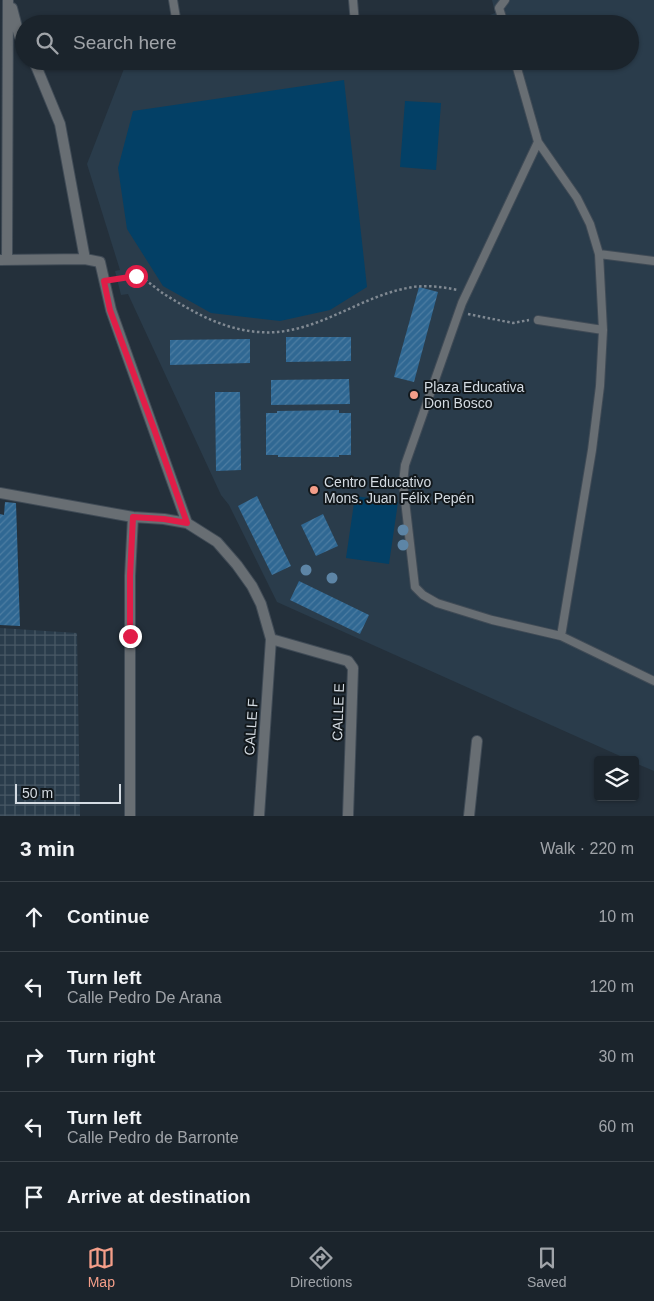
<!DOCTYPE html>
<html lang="en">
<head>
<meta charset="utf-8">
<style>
	body { margin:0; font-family:Arial,sans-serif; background:#242c34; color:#f1f3f6 }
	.controls { position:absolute; right:15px; bottom:15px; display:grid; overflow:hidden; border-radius:5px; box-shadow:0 1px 4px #0004 }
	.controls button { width:45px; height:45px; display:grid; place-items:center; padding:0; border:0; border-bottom:1px solid #394148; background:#1b242c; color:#f1f3f6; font:25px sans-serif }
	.scale { position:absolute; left:15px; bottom:12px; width:106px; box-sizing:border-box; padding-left:5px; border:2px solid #d4dbe2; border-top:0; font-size:14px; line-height:18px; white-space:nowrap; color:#d4dbe2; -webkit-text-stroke:4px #12181c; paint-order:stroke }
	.stop { position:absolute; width:15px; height:15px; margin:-11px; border:4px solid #e11d48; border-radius:50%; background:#fff }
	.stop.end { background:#e11d48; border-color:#fff; box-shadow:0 1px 5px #0008 }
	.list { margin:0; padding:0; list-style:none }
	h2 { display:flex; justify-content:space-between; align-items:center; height:65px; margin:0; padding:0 20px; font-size:21px }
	h2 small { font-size:16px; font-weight:400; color:#a0a4a9 }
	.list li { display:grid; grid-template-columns:32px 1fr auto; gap:15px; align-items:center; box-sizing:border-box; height:70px; padding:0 20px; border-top:1px solid #394148 }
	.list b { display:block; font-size:19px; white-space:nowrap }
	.list p { margin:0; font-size:16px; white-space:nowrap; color:#a0a4a9 }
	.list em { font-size:16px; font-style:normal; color:#a0a4a9 }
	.icon { flex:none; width:28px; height:28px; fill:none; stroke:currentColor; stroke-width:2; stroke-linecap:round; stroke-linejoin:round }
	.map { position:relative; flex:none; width:654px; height:816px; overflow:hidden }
	.search { position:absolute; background:#1b242c; box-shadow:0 1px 4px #0004; left:15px; right:15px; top:15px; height:55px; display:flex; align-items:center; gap:12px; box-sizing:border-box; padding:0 18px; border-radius:28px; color:#a0a4a9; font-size:19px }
	.sheet { height:415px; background:#1b242c }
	nav { display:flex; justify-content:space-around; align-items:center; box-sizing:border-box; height:70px; border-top:1px solid #394148; background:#1b242c; font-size:14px; color:#a0a4a9 }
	nav a { display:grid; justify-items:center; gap:2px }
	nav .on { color:#f49e89 }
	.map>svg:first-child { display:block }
	.built { fill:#2a3c4b }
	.industrial { fill:url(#industrial-grid) }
	.pitch { fill:#034066 }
	.building { fill:url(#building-hatch) }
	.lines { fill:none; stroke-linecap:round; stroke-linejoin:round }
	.service-casing { stroke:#404b56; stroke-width:10 }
	.minor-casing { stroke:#404b56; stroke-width:12 }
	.path { stroke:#808992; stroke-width:2.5; stroke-dasharray:2.5 2.5; stroke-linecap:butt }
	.service { stroke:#686e73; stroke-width:8 }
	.minor { stroke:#686e73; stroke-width:10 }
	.tree { fill:#5d85a6 }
	.route { stroke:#e11d48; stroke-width:6 }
	.poi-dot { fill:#f49e89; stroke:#12181c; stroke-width:2 }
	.labels { text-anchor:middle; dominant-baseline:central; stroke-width:4; stroke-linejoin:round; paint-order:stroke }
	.poi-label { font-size:14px; fill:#d4dbe2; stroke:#12181c; text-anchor:start }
	.street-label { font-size:14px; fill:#d4dbe2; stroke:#12181c }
</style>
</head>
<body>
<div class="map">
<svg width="654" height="816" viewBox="0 0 654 816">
	<defs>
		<pattern id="industrial-grid" width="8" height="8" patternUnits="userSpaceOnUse" patternTransform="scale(1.25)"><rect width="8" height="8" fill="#2a3c4b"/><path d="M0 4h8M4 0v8" fill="none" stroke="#485865"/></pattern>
		<pattern id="building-hatch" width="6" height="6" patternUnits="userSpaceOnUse" patternTransform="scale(1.25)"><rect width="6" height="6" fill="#306893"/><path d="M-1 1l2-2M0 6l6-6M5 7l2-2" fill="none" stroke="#4d7da2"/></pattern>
	</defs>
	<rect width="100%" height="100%" fill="#24303b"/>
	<path class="built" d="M492 0H654V771L635 763V760H629L277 602 229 505 221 495 128 294 121 295 115 271 120 270 87 164 127 61H630V24H468L495 13Z"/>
	<path class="industrial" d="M0 628 77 633 80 816H0Z"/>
	<path class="pitch" d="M344 80 367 287 330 310 280 321 211 313 163 286 127 229 118 168 133 111Z
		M405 101 441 103 436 170 400 167Z
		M355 496 398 502 389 564 346 558Z"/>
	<path class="building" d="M419 287 438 292 414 382 394 377Z
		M286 337H351V361L286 362Z
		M250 339V363L170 365V340Z
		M349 379 350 404 271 405V380Z
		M215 392H240L241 470 216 471Z
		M339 410V413H351V455H339V457H278V455H266V413H277V411Z
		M257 496 291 566 272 575 238 506Z
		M5 502 16 503 20 626 0 625V514L4 515Z
		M323 514 338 546 316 556 301 525Z
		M299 581 369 615 360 634 290 600Z"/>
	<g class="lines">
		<defs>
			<path id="service" d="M173 0 177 24
				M353 0 355 24
				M504 24 499 8 505 0
				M515 61 538 142 577 198 590 224 599 254 603 330 600 386 592 450 561 636
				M538 142 462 303 405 465 403 483 415 587 423 595 437 603 492 620 561 636 654 681
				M599 254 654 261
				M538 320 603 330"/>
			<path id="minor" d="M12 8 19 35 24 43
				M34 61 60 124 85 259 100 262 111 310 187 523
				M35 64 55 61
				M0 260 85 259
				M7 260 8 0
				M0 493 133 517 164 519 187 523 217 542 237 565 252 586 261 604 271 639 259 816
				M271 639 348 661 353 668 348 816
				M130 816V576L133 517
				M469 816 477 741"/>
		</defs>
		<use href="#service" class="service-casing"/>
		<use href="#minor" class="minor-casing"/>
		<path class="path" d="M116 279C123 277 132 275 139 277 148 280 156 289 164 294 193 312 222 329 258 332 315 337 359 295 413 287 428 285 443 287 458 290
			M468 314 513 323 529 320"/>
		<use href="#service" class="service"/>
		<use href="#minor" class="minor"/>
	</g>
	<g class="tree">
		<circle cx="403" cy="530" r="5.5"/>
		<circle cx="403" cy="545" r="5.5"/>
		<circle cx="306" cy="570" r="5.5"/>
		<circle cx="332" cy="578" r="5.5"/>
	</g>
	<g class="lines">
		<path class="route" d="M130 636V576L133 517 164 519 187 523 154 429 110 310 104 281 136 276"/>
	</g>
	<g class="poi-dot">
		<circle cx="414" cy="395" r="5"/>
		<circle cx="314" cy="490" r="5"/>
	</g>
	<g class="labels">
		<g class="poi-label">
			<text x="424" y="387">Plaza Educativa<tspan x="424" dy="16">Don Bosco</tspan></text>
			<text x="324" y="482">Centro Educativo<tspan x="324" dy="16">Mons. Juan Félix Pepén</tspan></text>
		</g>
		<g class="street-label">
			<text transform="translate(338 712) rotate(-88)">CALLE E</text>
			<text transform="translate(251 727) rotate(-86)">CALLE F</text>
		</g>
	</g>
</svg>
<div class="controls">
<button><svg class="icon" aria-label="layers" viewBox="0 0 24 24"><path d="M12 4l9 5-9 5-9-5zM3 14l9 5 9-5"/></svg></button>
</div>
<div class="scale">50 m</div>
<div class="stop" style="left:136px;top:276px"></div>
<div class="stop end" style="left:130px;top:636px"></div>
<div class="search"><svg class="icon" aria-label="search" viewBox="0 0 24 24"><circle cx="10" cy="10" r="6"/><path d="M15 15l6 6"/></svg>Search here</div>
</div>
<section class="sheet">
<h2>3 min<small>Walk · 220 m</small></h2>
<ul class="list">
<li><svg class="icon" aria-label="ahead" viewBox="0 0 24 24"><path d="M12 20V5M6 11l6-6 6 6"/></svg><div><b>Continue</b></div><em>10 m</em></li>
<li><svg class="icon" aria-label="left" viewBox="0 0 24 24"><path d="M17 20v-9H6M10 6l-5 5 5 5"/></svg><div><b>Turn left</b><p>Calle Pedro De Arana</p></div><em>120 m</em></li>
<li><svg class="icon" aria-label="right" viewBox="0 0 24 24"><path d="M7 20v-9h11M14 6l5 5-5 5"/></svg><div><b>Turn right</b></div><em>30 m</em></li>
<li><svg class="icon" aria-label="left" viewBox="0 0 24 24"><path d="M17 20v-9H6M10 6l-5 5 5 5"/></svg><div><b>Turn left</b><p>Calle Pedro de Barronte</p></div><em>60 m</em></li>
<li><svg class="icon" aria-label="arrive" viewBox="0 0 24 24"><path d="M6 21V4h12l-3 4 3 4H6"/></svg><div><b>Arrive at destination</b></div></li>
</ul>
</section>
<nav>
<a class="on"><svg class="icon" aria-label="map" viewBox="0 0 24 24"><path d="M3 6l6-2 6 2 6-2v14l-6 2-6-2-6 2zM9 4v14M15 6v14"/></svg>Map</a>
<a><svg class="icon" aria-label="directions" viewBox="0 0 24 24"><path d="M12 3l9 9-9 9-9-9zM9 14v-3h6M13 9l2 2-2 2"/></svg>Directions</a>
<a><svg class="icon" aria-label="saved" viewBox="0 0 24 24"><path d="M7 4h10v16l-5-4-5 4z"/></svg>Saved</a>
</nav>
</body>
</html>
